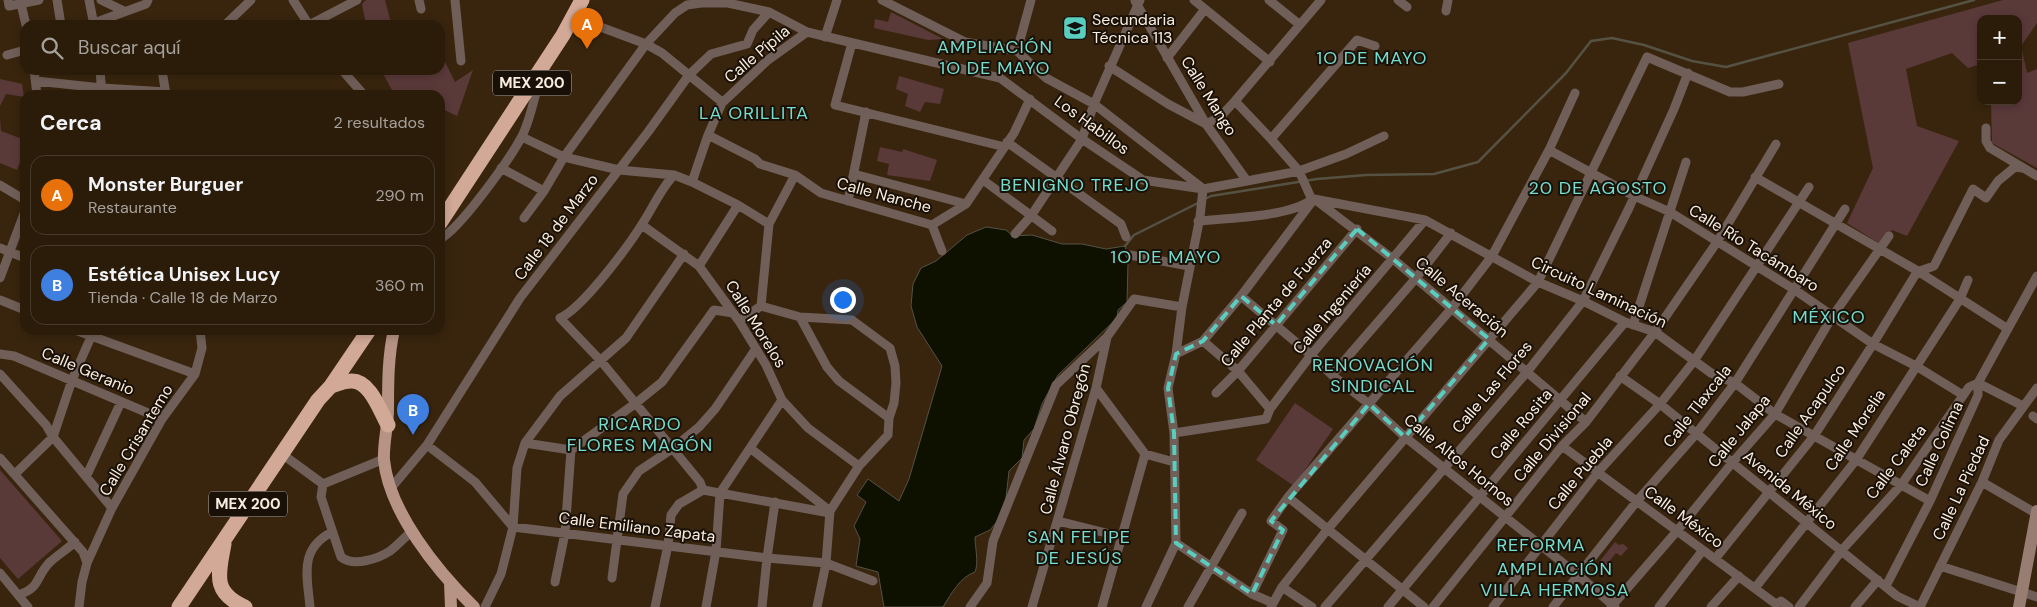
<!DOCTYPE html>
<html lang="es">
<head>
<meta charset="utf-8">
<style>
	body { margin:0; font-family:"DM Sans",sans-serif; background:#332513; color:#f1f3f6 }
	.controls { position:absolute; right:15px; top:15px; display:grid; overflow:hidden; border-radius:10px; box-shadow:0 2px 8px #0003 }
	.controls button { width:45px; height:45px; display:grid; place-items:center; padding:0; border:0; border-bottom:1px solid #473a2b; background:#2b1c0a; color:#f1f3f6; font:25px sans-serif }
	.you { position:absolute; left:842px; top:299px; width:18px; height:18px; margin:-12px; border:4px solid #fff; border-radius:50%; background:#1a73e8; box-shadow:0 0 0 8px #1a73e833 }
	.badge { display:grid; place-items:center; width:32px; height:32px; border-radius:50%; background:#59cebf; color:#fff; font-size:16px; font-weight:700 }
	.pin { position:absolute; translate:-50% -41px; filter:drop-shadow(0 1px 2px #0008) }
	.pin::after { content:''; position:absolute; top:26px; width:18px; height:15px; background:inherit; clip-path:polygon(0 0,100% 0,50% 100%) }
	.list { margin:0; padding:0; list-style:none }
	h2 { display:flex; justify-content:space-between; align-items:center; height:65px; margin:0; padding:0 20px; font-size:21px }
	h2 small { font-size:16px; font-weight:400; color:#a6a19c }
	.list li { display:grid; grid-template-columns:32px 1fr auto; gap:15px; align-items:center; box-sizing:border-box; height:80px; margin:0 10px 10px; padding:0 10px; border:1px solid #473a2b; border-radius:15px }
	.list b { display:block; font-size:19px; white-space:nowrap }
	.list p { margin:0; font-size:16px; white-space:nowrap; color:#a6a19c }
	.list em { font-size:16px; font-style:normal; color:#a6a19c }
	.icon { flex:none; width:28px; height:28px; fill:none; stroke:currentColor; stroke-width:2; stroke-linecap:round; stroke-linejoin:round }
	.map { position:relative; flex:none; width:2037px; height:607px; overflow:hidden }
	.search { position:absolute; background:#2b1c0a; box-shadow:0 2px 8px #0003; left:20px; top:20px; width:425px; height:55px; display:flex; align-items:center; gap:12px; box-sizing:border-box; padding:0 18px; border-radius:15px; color:#a6a19c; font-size:19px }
	.panel { position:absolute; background:#2b1c0a; box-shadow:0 2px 8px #0003; left:20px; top:90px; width:425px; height:245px; border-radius:15px }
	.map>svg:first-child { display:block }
	.green { fill:#5a3939 }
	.water { fill:#0e1000; stroke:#555243 }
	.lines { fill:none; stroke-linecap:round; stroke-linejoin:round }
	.stream { stroke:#555243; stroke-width:2.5 }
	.street { stroke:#705f58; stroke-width:9 }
	.secondary { stroke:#987d72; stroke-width:12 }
	.primary { stroke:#b69385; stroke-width:12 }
	.highway { stroke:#d2a897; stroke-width:15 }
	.marked { fill:none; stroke:#59cebf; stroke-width:4; stroke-dasharray:10 6; stroke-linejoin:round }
	.labels { text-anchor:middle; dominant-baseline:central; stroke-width:4; stroke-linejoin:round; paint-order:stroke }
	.shield { fill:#191007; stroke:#b6ab9e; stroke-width:1 }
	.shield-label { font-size:15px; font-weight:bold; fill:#faeddf }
	.poi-label { font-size:16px; fill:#faeddf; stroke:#191007; text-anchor:start }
	.street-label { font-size:16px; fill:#faeddf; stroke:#191007 }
	.neighbourhood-label { font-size:18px; letter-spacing:1px; fill:#75ddcf; stroke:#191007 }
</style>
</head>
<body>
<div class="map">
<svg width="2037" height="607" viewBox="0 0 2037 607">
	<rect width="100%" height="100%" fill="#39250e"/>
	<path class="green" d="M366 0H385L391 23 397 25H366L362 4Z
		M2003 0H2037V23L2021 46 2027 73 2037 69V168L1992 143 1991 102 2018 101V19H1981V64L1968 68 1952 53 1906 69 1917 126 1959 141 1907 236 1892 230 1880 244 1847 223 1873 168 1848 43Z
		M891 12 943 39 928 40 874 28 875 19 888 22Z
		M440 61 445 62 455 82 473 70 457 116 440 108V95H386L392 90 381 70H440Z
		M899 76 944 89 940 104 925 102 920 112 905 106 908 94 896 89Z
		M0 79 22 84 24 97 6 94 0 106Z
		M0 118 1 131 25 140V149L17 170 0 163Z
		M880 147 902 152 903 149 937 160 930 181 887 175 889 164 877 161Z
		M1295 403 1333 429 1294 486 1256 460Z
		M0 470 62 541 18 579 0 558Z
		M1615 542 1619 545 1623 544 1628 548 1621 556 1616 553 1607 564 1611 568 1608 572 1606 571 1607 567 1600 561Z"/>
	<path class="water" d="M986 227 1006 230 1013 236 1032 235 1062 244H1082L1106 249 1125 246 1128 262 1127 302 1118 310 1117 318 1058 375 1042 404 1034 429 1024 440 1022 458 1009 471 1006 498 1000 518 990 530 975 537C975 548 979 562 975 572 960 577 951 594 943 607H884L878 572 856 566 860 539 854 526 866 502 857 495 868 479 899 501 909 479 942 366 917 327 911 306 913 284 921 268 936 261 967 235Z"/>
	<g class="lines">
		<path class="stream" d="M1205 199 1211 196 1317 179 1366 175 1434 174 1478 162 1566 73 1591 41 1612 38 1644 45 1692 61 1726 67 1974 0
			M1125 246 1134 235 1198 203"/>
		<path class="street" d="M8 0 9 6 39 0
			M57 0 61 25
			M89 0 94 25
			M101 0 124 11
			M293 0 309 25
			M419 0 421 9
			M455 0 461 61
			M882 0 965 42 1017 51 1046 78 1094 104 1201 187
			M1194 0 1270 62
			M1269 0 1300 25
			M1398 0 1407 7
			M1135 1 1206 124 1247 181
			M21 4 26 25
			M1446 11 1448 0
			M573 14 579 19 646 44 662 53 722 102
			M94 23 146 4 148 0
			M225 25 251 0
			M309 25 357 0
			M825 37 837 0
			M852 43 835 105 1005 147
			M1017 51 1031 0
			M7 55 25 50
			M1167 58 1205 9
			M1109 66 1168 104 1206 124
			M34 70 37 95
			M100 70 102 95
			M162 70 166 95
			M342 70 364 95
			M36 81 102 88 166 92
			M1235 101 1271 139 1299 171 1312 200
			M1206 124 1220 117 1235 101 1321 0
			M1986 128V141L1990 148 2037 176
			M708 135 755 159 760 164 795 175 821 193 932 225 966 204 1014 133 1030 99
			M522 137 564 157 619 170 674 175 692 182 738 205 769 224 761 306
			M1271 139 1357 40 1375 46
			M1007 142 1121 224 1126 237
			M1549 150 1634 196 1670 212 1795 290 1873 344 1916 366 1963 395
			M501 168 544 191
			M854 174 966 204
			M674 175C662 187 653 207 644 221 630 244 583 308 560 318L601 361 700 482 703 490
			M1755 177 1916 270 2008 329
			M983 180 1052 231
			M692 182 708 135 722 103 768 60 807 32
			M0 185 25 200
			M1314 199 1425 220 1538 282 1583 301 1625 322 1655 332 1711 373 1735 383 1775 414 1930 501
			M848 201 866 112
			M1317 201 1393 259 1586 422
			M524 218 544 191 564 157 646 44 675 13 687 5 701 3H728L769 12 807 32 1000 78 1082 139 1143 180 1203 189 1247 181 1299 171 1346 154 1384 136
			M1198 221C1228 218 1286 217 1310 201
			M769 224 795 175
			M642 225 699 266 739 321 766 365 782 400 808 428 859 466
			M932 225 942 251
			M1015 234 1031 216 1082 139 1094 104 1140 0
			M440 239C460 229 509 160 521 138 530 122 534 97 540 79
			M0 248 25 258
			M1130 255 1189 266
			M699 266 738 205
			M0 278 25 211
			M1241 296 1311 355 1332 375 1369 404 1405 437 1578 575 1615 607
			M0 300 25 310
			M761 306 800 317 852 320 890 348 895 366 896 383 894 403 889 418 888 435 859 466 830 511 826 563 817 607
			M800 317 827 367 839 381 889 418
			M739 321 761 306
			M1633 325 1686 162
			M75 330 195 374
			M1203 341 1238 371 1270 409
			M0 354 14 356 162 419
			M1176 354 1203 341 1241 296 1314 199
			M0 374 46 425 53 437 112 508
			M1332 375 1416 278 1451 233
			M1620 376 1660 404 1897 596 1920 607
			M1978 383 2023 406
			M1096 388 1145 454 1102 607
			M1216 393 1238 371 1357 229
			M2033 416 2037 419
			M1174 433 1266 419 1270 409 1311 355 1425 220
			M525 443 571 450
			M427 445 475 482 513 527 767 558 826 563 873 581
			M1562 446 1776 604 1781 601 1789 607
			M750 448 830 511
			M282 454 323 484 321 497 341 557C353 567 378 559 390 551 397 546 404 538 411 532
			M1145 454 1174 462
			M0 458 83 552 87 563 82 582 79 607
			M15 474 53 437 72 380 94 330
			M86 477 121 402
			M1982 482 2037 514
			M323 484 384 459
			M391 488 427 445 520 298 648 132 689 75 711 54 747 44 753 30 769 12
			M1288 497 1424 607
			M1058 521 1122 537
			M1176 543 1252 594 1273 603
			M1715 559 1814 436 1873 344 1917 272 1934 266 1973 189 1986 198 1998 181 2015 167 2022 168
			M87 563 112 508 162 419 195 374 202 348 200 330
			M1940 566 2037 597
			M0 573 28 607
			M612 578 623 494 639 471 672 449 699 427 715 409 755 350
			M555 582 565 533 571 450 636 403 662 382 714 310 733 313
			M1886 586 1930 501 1978 395V383L2037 276
			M1282 587 1312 607
			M1755 588 1856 460 1960 299 1968 280
			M1252 594 1283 530 1271 521 1288 497 1452 308 1492 256 1549 150 1575 93
			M18 595C41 588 35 577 50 562 58 555 67 549 75 542
			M310 607C307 575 299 549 332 532
			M485 607 501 574 513 527 517 468 525 443 560 396 626 338 684 254
			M655 607 668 545 671 515 679 504 703 490 830 513
			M706 607 716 551 720 493 782 400
			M762 607 767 558 775 502
			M970 607 987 583 993 541 1056 385 1107 337 1134 299 1182 307
			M1032 607 1096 388 1107 337
			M1146 607 1176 543 1174 433 1168 388 1176 354 1182 307 1200 217 1203 189
			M1188 607 1242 513
			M1271 607 1282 587 1327 530 1538 282 1647 57 1730 92H1743L1779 84
			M1325 607 1527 372 1583 301 1629 208 1674 109 1688 73
			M1388 607 1625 322
			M1433 607 1562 446 1586 422 1655 332 1717 242 1776 144
			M1493 607 1598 472 1660 404 1694 361 1809 187
			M1553 607 1637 501 1696 434 1735 383 1845 209
			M1611 607 1677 531 1732 463 1775 414 1832 317 1889 236
			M1659 607 1703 550
			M1711 607 1739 576
			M1799 607 1842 550 1901 485 1969 387 1978 383
			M1855 607 1878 580
			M1920 607 1982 482 1999 440 2037 388"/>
		<path class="secondary" d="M2019 607 2037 511"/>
		<path class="primary" d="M394 330C388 356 388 383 388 410 388 426 383 444 384 460 389 512 438 572 474 607
			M450 583 451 607"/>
		<path class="highway" d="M440 223 563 35 582 0
			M331 386C337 384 344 381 351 381 370 380 380 411 388 425
			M224 544C219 573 211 592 245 607
			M179 607 318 400 331 386 369 330"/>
	</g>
	<path class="marked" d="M1357 229 1489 339 1405 437 1369 404 1271 521 1283 530 1252 594 1176 543 1174 433 1168 388 1176 354 1203 341 1241 296 1276 325Z"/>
	<defs>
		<symbol id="school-square" viewBox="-11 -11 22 22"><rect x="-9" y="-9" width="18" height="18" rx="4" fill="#59cebf" stroke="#191007"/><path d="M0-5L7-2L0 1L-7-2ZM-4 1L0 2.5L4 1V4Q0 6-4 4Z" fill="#111"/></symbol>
	</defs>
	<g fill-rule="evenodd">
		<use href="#school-square" x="1061" y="14" width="28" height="28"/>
	</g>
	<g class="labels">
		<g class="shield">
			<rect x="493" y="70.5" width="78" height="25" rx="4"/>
			<rect x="209" y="491.5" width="78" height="25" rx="4"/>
		</g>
		<g class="shield-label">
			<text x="532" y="83">MEX 200</text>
			<text x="248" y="504">MEX 200</text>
		</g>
		<g class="poi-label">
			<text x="1092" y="19">Secundaria<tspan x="1092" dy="18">Técnica 113</tspan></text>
		</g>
		<g class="street-label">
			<text transform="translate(757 54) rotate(-40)">Calle Pípila</text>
			<text transform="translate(1209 96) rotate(58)">Calle Mango</text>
			<text transform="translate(1092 125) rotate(36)">Los Habillos</text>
			<text transform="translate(884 195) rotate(15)">Calle Nanche</text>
			<text transform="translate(556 227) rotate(-53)">Calle 18 de Marzo</text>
			<text transform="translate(1754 248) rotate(32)">Calle Río Tacámbaro</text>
			<text transform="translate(1599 292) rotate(25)">Circuito Laminación</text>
			<text transform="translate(1462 297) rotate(40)">Calle Aceración</text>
			<text transform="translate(1276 302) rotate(-50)">Calle Planta de Fuerza</text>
			<text transform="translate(1332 309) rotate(-50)">Calle Ingeniería</text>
			<text transform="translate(756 324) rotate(58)">Calle Morelos</text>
			<text transform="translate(88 371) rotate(23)">Calle Geranio</text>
			<text transform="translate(1492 387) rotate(-50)">Calle Las Flores</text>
			<text transform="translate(1697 406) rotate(-52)">Calle Tlaxcala</text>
			<text transform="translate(1810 411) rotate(-55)">Calle Acapulco</text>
			<text transform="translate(1521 424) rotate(-50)">Calle Rosita</text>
			<text transform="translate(1855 430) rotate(-56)">Calle Morelia</text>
			<text transform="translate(1739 431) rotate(-51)">Calle Jalapa</text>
			<text transform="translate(1552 437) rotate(-50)">Calle Divisional</text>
			<text transform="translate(1065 439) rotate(-75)">Calle Álvaro Obregón</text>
			<text transform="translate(136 440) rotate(-59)">Calle Crisantemo</text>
			<text transform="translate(1939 444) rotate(-65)">Calle Colima</text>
			<text transform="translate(1459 460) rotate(39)">Calle Altos Hornos</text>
			<text transform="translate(1896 462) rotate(-53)">Calle Caleta</text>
			<text transform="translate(1580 473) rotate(-50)">Calle Puebla</text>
			<text transform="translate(1961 488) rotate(-65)">Calle La Piedad</text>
			<text transform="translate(1790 490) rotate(39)">Avenida México</text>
			<text transform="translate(1684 517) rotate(36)">Calle México</text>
			<text transform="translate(637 527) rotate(7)">Calle Emiliano Zapata</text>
		</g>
		<g class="neighbourhood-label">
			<text x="995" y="47">AMPLIACIÓN<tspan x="995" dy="21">1O DE MAYO</tspan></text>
			<text x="1372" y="58">1O DE MAYO</text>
			<text x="754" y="113">LA ORILLITA</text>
			<text x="1075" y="185">BENIGNO TREJO</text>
			<text x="1598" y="188">20 DE AGOSTO</text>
			<text x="1166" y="257">1O DE MAYO</text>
			<text x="1829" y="317">MÉXICO</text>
			<text x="1373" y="365">RENOVACIÓN<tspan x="1373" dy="21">SINDICAL</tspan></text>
			<text x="640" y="424">RICARDO<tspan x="640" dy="21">FLORES MAGÓN</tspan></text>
			<text x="1079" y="537">SAN FELIPE<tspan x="1079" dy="21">DE JESÚS</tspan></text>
			<text x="1541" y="545">REFORMA</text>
			<text x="1555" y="569">AMPLIACIÓN<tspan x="1555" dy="21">VILLA HERMOSA</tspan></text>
		</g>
	</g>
</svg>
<div class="controls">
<button>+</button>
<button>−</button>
</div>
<div class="you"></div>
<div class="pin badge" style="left:587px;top:49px;background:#e8710a">A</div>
<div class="pin badge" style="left:413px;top:435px;background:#3f7fe0">B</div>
<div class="search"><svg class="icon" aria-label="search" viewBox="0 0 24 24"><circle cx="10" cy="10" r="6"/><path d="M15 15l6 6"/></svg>Buscar aquí</div>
<section class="panel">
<h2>Cerca<small>2 resultados</small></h2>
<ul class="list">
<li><span class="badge" style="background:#e8710a">A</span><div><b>Monster Burguer</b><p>Restaurante</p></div><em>290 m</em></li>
<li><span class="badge" style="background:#3f7fe0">B</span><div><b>Estética Unisex Lucy</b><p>Tienda · Calle 18 de Marzo</p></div><em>360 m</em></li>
</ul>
</section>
</div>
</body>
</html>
